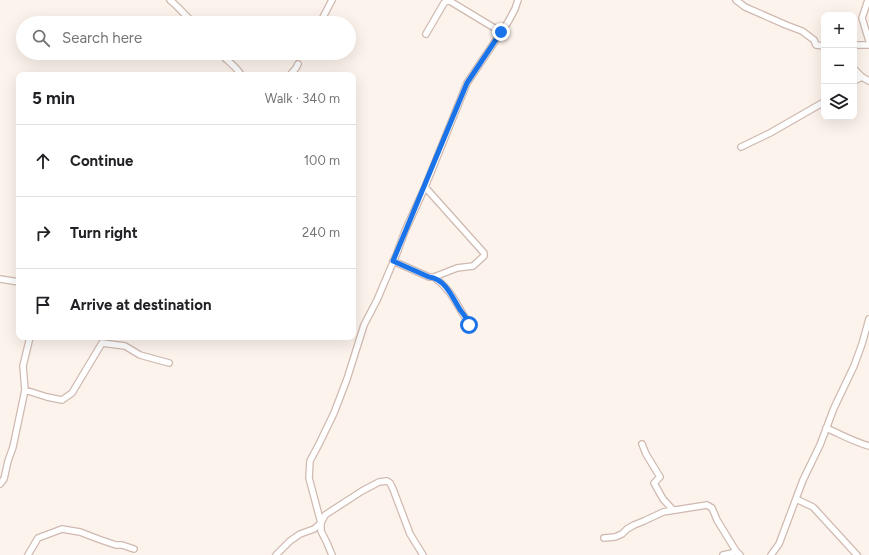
<!DOCTYPE html>
<html lang="en">
<head>
<meta charset="utf-8">
<style>
	body { margin:0; font-family:Figtree,sans-serif; background:#f6f6f6; color:#202124 }
	.controls { position:absolute; right:12px; top:12px; display:grid; overflow:hidden; border-radius:8px; box-shadow:0 4px 16px #0002 }
	.controls button { width:36px; height:36px; display:grid; place-items:center; padding:0; border:0; border-bottom:1px solid #e0e0e0; background:#fff; color:#202124; font:20px sans-serif }
	.stop { position:absolute; width:12px; height:12px; margin:-9px; border:3px solid #1a73e8; border-radius:50%; background:#fff }
	.stop.end { background:#1a73e8; border-color:#fff; box-shadow:0 1px 4px #0008 }
	.list { margin:0; padding:0; list-style:none }
	h2 { display:flex; justify-content:space-between; align-items:center; height:52px; margin:0; padding:0 16px; font-size:17px }
	h2 small { font-size:13px; font-weight:400; color:#757577 }
	.list li { display:grid; grid-template-columns:26px 1fr auto; gap:12px; align-items:center; box-sizing:border-box; height:72px; padding:0 16px; border-top:1px solid #e0e0e0 }
	.list b { display:block; font-size:15px; white-space:nowrap }
	.list em { font-size:13px; font-style:normal; color:#757577 }
	.icon { flex:none; width:22px; height:22px; fill:none; stroke:currentColor; stroke-width:2; stroke-linecap:round; stroke-linejoin:round }
	.map { position:relative; flex:none; width:869px; height:555px; overflow:hidden }
	.search { position:absolute; background:#fff; box-shadow:0 4px 16px #0002; left:16px; top:16px; width:340px; height:44px; display:flex; align-items:center; gap:10px; box-sizing:border-box; padding:0 14px; border-radius:22px; color:#757577; font-size:15px }
	.panel { position:absolute; background:#fff; box-shadow:0 4px 16px #0002; left:16px; top:72px; width:340px; height:268px; border-radius:8px }
	.map>svg:first-child { display:block }
	.lines { fill:none; stroke-linecap:round; stroke-linejoin:round }
	.minor-casing { stroke:#cfb9b0; stroke-width:8 }
	.minor { stroke:#fff; stroke-width:5.5 }
	.route { stroke:#1a73e8; stroke-width:5 }
</style>
</head>
<body>
<div class="map">
<svg width="869" height="555" viewBox="0 0 869 555">
	<rect width="100%" height="100%" fill="#fcf3ec"/>
	<g class="lines">
		<defs>
			<path id="minor" d="M170 0C179 7 185 16 194 23
				M736 0 745 7 786 25 802 31 814 40 816 45 824 46
				M868 0 862 18 869 41
				M320 23 332 0
				M426 34 444 3 448 0 501 32
				M854 45H869
				M220 53C227 61 236 66 241 75
				M854 69 862 77 869 81
				M290 75 296 68 298 64
				M854 81 862 77
				M741 147 770 133 824 102
				M393 261 429 277H434L457 268 473 266 484 256V253L425 187
				M434 277C447 287 452 295 460 309 463 315 467 319 469 325
				M0 279 19 282
				M30 337 23 366 25 390 47 397 62 400 72 393 102 343 125 346 140 355 169 363
				M826 428C840 434 854 442 869 446
				M642 444 646 454 660 477 654 483 663 499 673 510
				M0 484 4 479 8 461 13 447 25 390
				M796 499 813 507 857 555
				M604 538 615 537 622 534 627 529 634 525 644 521 663 512 707 505 712 508 717 520 736 551
				M28 555 38 538 62 529 80 532 101 540 116 545H122L134 549
				M276 555 290 541 300 534 314 529 321 523 325 515 362 491 379 482 387 481 390 483 393 489 410 534 423 555
				M332 555 327 543 321 531V523L309 478 310 461 319 444 334 413 347 379 364 325 377 300 397 253 405 231 425 187 467 83 508 22 515 9 518 0
				M723 555 732 553 736 551 740 555
				M771 555 779 544 803 480 820 445 834 408 854 366 862 344 869 319"/>
		</defs>
		<use href="#minor" class="minor-casing"/>
		<use href="#minor" class="minor"/>
	</g>
	<g class="lines">
		<path class="route" d="M469 325C468 320 465 316 461 311 453 299 446 279 429 277L393 261 467 83 501 32"/>
	</g>
</svg>
<div class="controls">
<button>+</button>
<button>−</button>
<button><svg class="icon" aria-label="layers" viewBox="0 0 24 24"><path d="M12 4l9 5-9 5-9-5zM3 14l9 5 9-5"/></svg></button>
</div>
<div class="stop" style="left:469px;top:325px"></div>
<div class="stop end" style="left:501px;top:32px"></div>
<div class="search"><svg class="icon" aria-label="search" viewBox="0 0 24 24"><circle cx="10" cy="10" r="6"/><path d="M15 15l6 6"/></svg>Search here</div>
<section class="panel">
<h2>5 min<small>Walk · 340 m</small></h2>
<ul class="list">
<li><svg class="icon" aria-label="ahead" viewBox="0 0 24 24"><path d="M12 20V5M6 11l6-6 6 6"/></svg><div><b>Continue</b></div><em>100 m</em></li>
<li><svg class="icon" aria-label="right" viewBox="0 0 24 24"><path d="M7 20v-9h11M14 6l5 5-5 5"/></svg><div><b>Turn right</b></div><em>240 m</em></li>
<li><svg class="icon" aria-label="arrive" viewBox="0 0 24 24"><path d="M6 21V4h12l-3 4 3 4H6"/></svg><div><b>Arrive at destination</b></div></li>
</ul>
</section>
</div>
</body>
</html>
